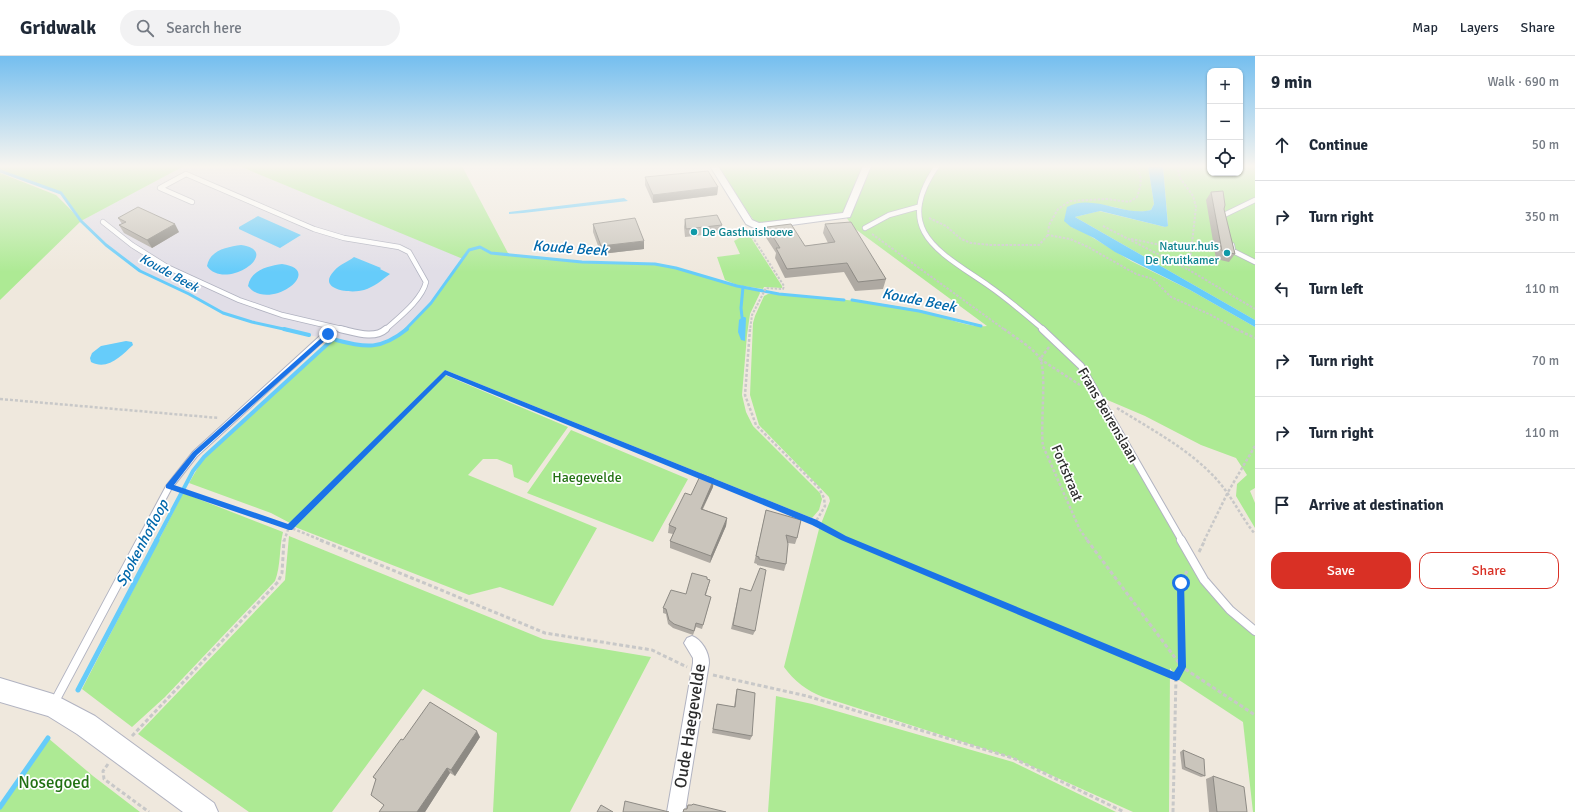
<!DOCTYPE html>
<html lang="en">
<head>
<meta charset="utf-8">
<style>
	body { margin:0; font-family:Signika,sans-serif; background:#f2f2f3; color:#1f2937 }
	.controls { position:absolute; right:12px; top:12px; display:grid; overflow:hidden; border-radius:8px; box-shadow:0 1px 3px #0004 }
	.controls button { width:36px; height:36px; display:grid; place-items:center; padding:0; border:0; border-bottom:1px solid #e0e1e3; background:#fff; color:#1f2937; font:20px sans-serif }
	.stop { position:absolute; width:12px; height:12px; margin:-9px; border:3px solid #1a73e8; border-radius:50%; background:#fff }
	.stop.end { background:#1a73e8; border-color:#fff; box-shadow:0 1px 4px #0008 }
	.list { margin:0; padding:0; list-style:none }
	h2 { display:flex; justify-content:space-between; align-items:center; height:52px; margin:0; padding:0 16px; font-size:17px }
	h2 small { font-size:13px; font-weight:400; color:#747a83 }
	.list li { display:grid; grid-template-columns:26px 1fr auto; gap:12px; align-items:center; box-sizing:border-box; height:72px; padding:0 16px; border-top:1px solid #e0e1e3 }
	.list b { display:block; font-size:15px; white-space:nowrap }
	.list em { font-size:13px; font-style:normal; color:#747a83 }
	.actions { display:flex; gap:8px; padding:12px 16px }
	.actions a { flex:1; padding:9px 0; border:1px solid #d93025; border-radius:12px; text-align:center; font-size:14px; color:#d93025 }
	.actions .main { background:#d93025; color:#fff }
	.icon { flex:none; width:22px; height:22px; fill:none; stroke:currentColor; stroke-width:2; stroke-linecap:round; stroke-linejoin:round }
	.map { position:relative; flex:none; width:1255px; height:756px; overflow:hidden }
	header { display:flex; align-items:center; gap:24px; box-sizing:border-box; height:56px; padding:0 20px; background:#fff; border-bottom:1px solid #e0e1e3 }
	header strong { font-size:19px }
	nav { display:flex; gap:22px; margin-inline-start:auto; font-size:14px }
	.search { width:280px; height:36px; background:#f2f2f3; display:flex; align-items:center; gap:10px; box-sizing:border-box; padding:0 14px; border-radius:22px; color:#747a83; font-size:15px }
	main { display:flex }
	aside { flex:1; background:#fff }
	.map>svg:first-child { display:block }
	.industrial { fill:#e1dee7 }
	.green { fill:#adea94 }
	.water { fill:#66ccfa }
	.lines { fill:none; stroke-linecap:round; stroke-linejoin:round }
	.stream-far2 { stroke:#66ccfa; stroke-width:3 }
	.stream-far1 { stroke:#66ccfa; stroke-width:4 }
	.stream { stroke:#66ccfa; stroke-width:5 }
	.lane-far2-casing { stroke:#b1b3c1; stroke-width:6 }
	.lane-far1-casing { stroke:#b1b3c1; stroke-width:8 }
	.lane-casing { stroke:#b1b3c1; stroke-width:10 }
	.street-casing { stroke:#b1b3c1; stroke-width:2 }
	.secondary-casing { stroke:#b1b3c1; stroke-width:2 }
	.path-far2 { stroke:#c8c8c8; stroke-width:2; stroke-dasharray:2.5 1.5; stroke-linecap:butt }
	.path-far1 { stroke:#c8c8c8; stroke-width:2.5; stroke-dasharray:3 2; stroke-linecap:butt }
	.path { stroke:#c8c8c8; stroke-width:3; stroke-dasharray:4 2.5; stroke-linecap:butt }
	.lane-far2 { stroke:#fff; stroke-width:4.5 }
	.lane-far1 { stroke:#fff; stroke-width:6 }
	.lane { stroke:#fff; stroke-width:8 }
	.street { fill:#fff; fill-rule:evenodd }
	.secondary { fill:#fff; fill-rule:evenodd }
	.wall { fill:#aea9a2 }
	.shaded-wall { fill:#8d8a84 }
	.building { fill:#cac5bc; stroke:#8d8a84 }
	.route { fill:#1a73e8 }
	.culture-dot { fill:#0f9aa8; stroke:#fff; stroke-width:1.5 }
	.labels { text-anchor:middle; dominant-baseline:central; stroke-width:3.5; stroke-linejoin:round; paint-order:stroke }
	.far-culture-label { font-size:12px; fill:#0d838f; stroke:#fff; text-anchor:start }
	.far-water-label { font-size:13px; font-style:italic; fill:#0068ab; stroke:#fff }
	.street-label { font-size:14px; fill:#2c2c2c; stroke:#fff }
	.park-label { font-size:14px; fill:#227113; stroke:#fff }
	.water-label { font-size:15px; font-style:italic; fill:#0068ab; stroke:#fff }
	.near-street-label { font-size:17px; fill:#2c2c2c; stroke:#fff }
	.near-park-label { font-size:17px; fill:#227113; stroke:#fff }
</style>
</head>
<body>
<header>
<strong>Gridwalk</strong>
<div class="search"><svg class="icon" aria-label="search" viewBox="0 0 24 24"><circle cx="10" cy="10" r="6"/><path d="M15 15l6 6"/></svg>Search here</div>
<nav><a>Map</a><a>Layers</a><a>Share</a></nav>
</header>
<main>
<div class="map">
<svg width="1255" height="756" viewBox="0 0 1255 756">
	<rect width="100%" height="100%" fill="#efe8dd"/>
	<path class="industrial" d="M184 110H239L463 202 417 264 395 282 384 288 370 291 357 289 284 274 223 257 189 238 140 215 106 189 81 165Z"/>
	<path class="green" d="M0 110H184L81 165 0 244V117L56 139 76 159 61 137 0 115Z
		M239 110H462L509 199 582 206 655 208 676 212 737 230 759 234 760 237 750 258 747 279 742 339 746 356 753 370 820 437 822 443 819 454 812 462 445 314 290 467 271 457 189 427 204 401 333 283C349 287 368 294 384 288 414 278 444 227 463 203Z
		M717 110H1148L1154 148 1151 154C1137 158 1127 154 1114 151 1102 149 1089 147 1077 148L1071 171 1082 175 1131 205 1190 234 1255 271V432L1250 435 1255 447V472L1236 440 1237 428 1247 419 1236 402 1201 389 1145 360 1098 340 1204 524 1255 575V756H1253L1243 666 1179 624 1170 612 1169 756H1133L1013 702 823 641C807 635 794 625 784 611L819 473 830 445 829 441 759 369 750 339 753 267 755 260 764 240 768 238H779C826 242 873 245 919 254 941 259 964 272 987 270L854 172 843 157 763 167 754 165Z
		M1163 110H1210V117H1240V110H1255V264L1075 161 1099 155 1157 169 1165 171 1168 169Z
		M748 177 782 230V232L764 231 763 233 737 229 725 224 717 201 740 198 734 185Z
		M445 319 568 371 528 427 514 421 512 409 497 403H483L468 419 597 472 553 550 500 531 469 539 295 471Z
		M571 374 688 423 653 486 527 437Z
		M183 437 283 476C279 492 281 510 275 525L165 641 132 671 82 633Z
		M289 480 543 583 651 601 570 756H493L497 677 423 633 332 756H249L138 678 285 524Z
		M776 640 812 648 1013 706 1116 756H768Z
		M48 682 93 720 140 756H0V751Z"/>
	<path class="water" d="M1148 110H1163L1168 170 1165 171 1157 169 1100 155 1075 161 1255 264V271L1190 234 1115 196 1094 182 1071 171 1064 165 1067 151C1093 137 1124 161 1151 154L1154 148Z
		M624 142 628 145 523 157 509 158V156Z
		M258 160 301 179 280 192 239 173V171Z
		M241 189C284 195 225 236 207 210 210 194 227 191 241 189Z
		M354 201 381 212 380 213 390 218C382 224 374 231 364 234 351 238 316 234 334 215 340 208 348 206 354 201Z
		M282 208C327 214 268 257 248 230 251 214 268 210 282 208Z
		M742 261H745L746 262 745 285 741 284 738 276 739 264Z
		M126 285 132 286 133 289C122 299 108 315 91 306L90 302 92 297 101 290Z"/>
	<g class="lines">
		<path class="stream-far2" d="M0 115 61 137 81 165 106 189 140 215 189 238 223 257 252 266 288 274
			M852 244 919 255 981 270
			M742 261 741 252 743 231
			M405 274 431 247 469 194 480 191 491 197 582 206 655 208 676 212 737 230 779 238 844 244"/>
		<path class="stream-far1" d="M284 273 309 279
			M336 284C366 292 381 294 407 273
			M156 485 193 415 204 401 333 283"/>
		<path class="stream" d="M78 634 157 484
			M0 751 48 682"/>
		<defs>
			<path id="lane-far2" d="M937 110C892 175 940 196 989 230 1008 243 1026 259 1044 274
				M192 146 160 132 186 118 314 173 344 182 399 191 409 196 426 226C422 244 398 262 385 274
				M1223 163 1222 160 1255 144
				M103 166 132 189 167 211 239 244 282 259 346 274
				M865 172 889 159 918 151
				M1232 189 1233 195 1255 206
				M330 274 333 272"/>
			<path id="lane-far1" d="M340 273C354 276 374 284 386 273
				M1042 273 1081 310 1182 485
				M140 485 169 431 195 398 332 273"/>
			<path id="lane" d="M1181 484 1204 524 1230 554 1255 575
				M54 647 141 484"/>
			<path id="street" d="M710 110H718L752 164 759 167 843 157 863 110H871L850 161 762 173 754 172 746 168Z
				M692 580C702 584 709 596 709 607L685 756H667L693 607V602L684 587 687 582Z"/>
			<path id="secondary" d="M0 622 53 638 95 660 214 747 218 756H183L77 678 48 660 0 646Z"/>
		</defs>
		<use href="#lane-far2" class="lane-far2-casing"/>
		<use href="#lane-far1" class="lane-far1-casing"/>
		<use href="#lane" class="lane-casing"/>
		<use href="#street" class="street-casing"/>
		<use href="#secondary" class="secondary-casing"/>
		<path class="path-far2" d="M1134 110C1144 119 1141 129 1137 141L1129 146 1107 143 1070 145 1058 153 1049 169 1048 179 1070 183 1088 191 1136 218 1153 223 1171 241 1211 259 1238 274
			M1177 110 1180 122 1193 140 1196 151 1189 214 1255 253
			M929 162 946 170 961 183 971 187 990 189H1039L1048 179
			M1103 170 1189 214
			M750 177 784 230 783 233 766 232 752 259 750 274
			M872 178 1005 274
			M1131 183 1191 195"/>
		<path class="path-far1" d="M750 273 745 339 756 369 819 432 824 442 825 450 815 467
			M1004 273C1014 281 1034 292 1040 303 1047 316 1040 370 1043 390L1080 474 1088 485
			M1236 273 1255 282
			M1049 291 1040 303 1080 329
			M0 343 219 362
			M1117 352C1152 374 1191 394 1218 425 1233 442 1241 461 1255 478
			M711 425 815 467 851 485
			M179 434 289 471 323 485
			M284 485 289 471 445 316 703 421
			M1204 485 1228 436 1255 390"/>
		<path class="path" d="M320 484 545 577 652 594 687 611
			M849 484 1176 621
			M1087 484 1182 611 1255 659
			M1199 496 1205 484
			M713 619 807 640 1013 702 1124 756
			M132 680 278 526 282 517 284 484
			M108 708 103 715 104 723 149 756
			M1173 756 1176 621 1182 611 1181 527 1187 515"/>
		<use href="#lane-far2" class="lane-far2"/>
		<use href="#lane-far1" class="lane-far1"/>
		<use href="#lane" class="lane"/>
		<use href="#street" class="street"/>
		<use href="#secondary" class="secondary"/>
	</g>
	<path class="wall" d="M645 121 718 131 717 139 653 147 645 129Z
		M1211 136 1224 153 1235 198 1229 206 1216 203 1206 144Z
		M118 162 179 176 152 192 124 177 119 169 122 168Z
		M685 163 722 169 721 177 685 181 684 171Z
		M593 168 644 193 601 198 593 176Z
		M825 168 886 223 883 233 855 235 844 216 785 222 775 202 776 197 765 180 767 171 805 190 828 187 823 177Z
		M713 431 703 453 727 462 726 470 710 507 670 492V485L673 478 668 477 669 469 691 439Z
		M766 454 797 482 795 488 788 487 786 508 784 515 757 509V508L754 507Z
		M707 523 710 524 706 539 710 545 702 573 696 571 693 579 673 572 668 568 666 558 663 557V552L686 538Z
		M740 532 751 535 755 575 753 579 731 573Z
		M737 633 752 680 750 684 712 677 717 648 734 651 736 637Z
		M480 681 455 720 450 717 425 756H379L384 749 371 739 376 724 373 721 403 684Z
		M1183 694 1205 720 1201 721 1182 713 1180 696Z
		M1213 720 1247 756H1209L1206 723Z"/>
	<path class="shaded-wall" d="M718 131 717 139 653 147V139Z
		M175 168 179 176 152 192 147 184Z
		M644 185V193L601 198V190Z
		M714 423 713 431 699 460 701 453Z
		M727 462 726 470 710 507 711 500Z
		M477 675 480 681 455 720 451 714Z
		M447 712 450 717 425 756H417Z"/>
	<path class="building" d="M708 115 718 131 653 139 645 121Z
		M1223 135 1225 149 1224 153 1235 198 1222 195 1211 136Z
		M138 151 175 168 147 184 119 169 126 166 118 162Z
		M717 159 722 169 686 173 685 163Z
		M635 162 644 185 601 190 593 168Z
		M851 166 886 223 858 226 847 207 787 213 776 192H780L767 171 791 168 805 190 835 186 825 168Z
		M701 418 714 423 701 453 727 462 711 500 670 485 676 472 669 469 685 437 691 439Z
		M766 454 801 464 797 482 786 479 788 488 786 508 759 503V501L756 500Z
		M760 512 766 514 755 575 733 569 740 532 751 535Z
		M692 517 707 521V523L710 524 705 539 711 541 703 569 696 567 694 575 674 568 669 564 666 553 663 552 671 534 686 538Z
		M737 633 755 637 752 680 713 673 717 648 735 651Z
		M430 646 477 675 451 714 447 712 417 756H379L384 749 371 739 376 723 373 721 401 683 403 684Z
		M1183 694 1204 703 1205 720 1185 711Z
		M1213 720 1244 731 1247 756H1217Z
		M625 745 669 756H623Z
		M693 748 726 756H683L684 753H687L688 749H692Z
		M601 749 613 756H597Z"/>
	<linearGradient id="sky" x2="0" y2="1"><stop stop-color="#74beef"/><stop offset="0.51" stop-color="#f8f5f0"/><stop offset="1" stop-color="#f8f5f0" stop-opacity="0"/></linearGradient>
	<rect width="1255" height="216" fill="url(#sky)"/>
	<path class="route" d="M328 276 330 277V280L197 399 174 429 288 468 445 314 817 464 846 480 1174 616 1178 610 1177 527 1178 525H1184L1186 611 1179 624 1176 625 841 484 812 469 446 319 292 474H289L166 432V429L193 396Z"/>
	<g class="culture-dot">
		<circle cx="694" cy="176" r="4"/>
		<circle cx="1227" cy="197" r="4"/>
	</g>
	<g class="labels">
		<g class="far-culture-label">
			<text x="702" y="176">De Gasthuishoeve</text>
			<text x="1219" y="190" text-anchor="end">Natuur.huis<tspan x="1219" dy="14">De Kruitkamer</tspan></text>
		</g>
		<g class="far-water-label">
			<text transform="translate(169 217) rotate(29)">Koude Beek</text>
		</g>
		<g class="street-label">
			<text transform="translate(1108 359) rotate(60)">Frans Beirenslaan</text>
			<text transform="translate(1067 417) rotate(67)">Fortstraat</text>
		</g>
		<g class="park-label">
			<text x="587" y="421">Haegevelde</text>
		</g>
		<g class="water-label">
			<text transform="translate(570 192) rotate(4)">Koude Beek</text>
			<text transform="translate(919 244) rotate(11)">Koude Beek</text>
			<text transform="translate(142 487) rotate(-62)">Spokenhofloop</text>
		</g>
		<g class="near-street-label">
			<text transform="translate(690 670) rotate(-81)">Oude Haegevelde</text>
		</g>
		<g class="near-park-label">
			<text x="54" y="726">Nosegoed</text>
		</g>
	</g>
</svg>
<div class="controls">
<button>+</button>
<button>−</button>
<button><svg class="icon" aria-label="locate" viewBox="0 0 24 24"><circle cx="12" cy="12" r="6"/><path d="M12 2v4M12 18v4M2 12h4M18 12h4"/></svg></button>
</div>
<div class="stop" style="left:1181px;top:527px"></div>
<div class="stop end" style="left:328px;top:278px"></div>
</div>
<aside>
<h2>9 min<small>Walk · 690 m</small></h2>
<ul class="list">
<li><svg class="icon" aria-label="ahead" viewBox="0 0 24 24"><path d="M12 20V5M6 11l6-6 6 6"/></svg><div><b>Continue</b></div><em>50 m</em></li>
<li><svg class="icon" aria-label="right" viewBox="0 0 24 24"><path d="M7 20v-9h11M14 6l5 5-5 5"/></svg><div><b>Turn right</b></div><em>350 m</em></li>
<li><svg class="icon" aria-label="left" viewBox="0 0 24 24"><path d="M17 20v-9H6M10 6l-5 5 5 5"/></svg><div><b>Turn left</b></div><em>110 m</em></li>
<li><svg class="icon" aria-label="right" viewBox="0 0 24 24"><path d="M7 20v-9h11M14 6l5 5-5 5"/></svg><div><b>Turn right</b></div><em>70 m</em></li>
<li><svg class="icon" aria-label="right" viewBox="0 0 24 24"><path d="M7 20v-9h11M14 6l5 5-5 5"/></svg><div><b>Turn right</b></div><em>110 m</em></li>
<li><svg class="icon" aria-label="arrive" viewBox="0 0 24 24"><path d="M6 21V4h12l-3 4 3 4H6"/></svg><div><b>Arrive at destination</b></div></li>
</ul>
<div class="actions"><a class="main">Save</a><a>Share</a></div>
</aside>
</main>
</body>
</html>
